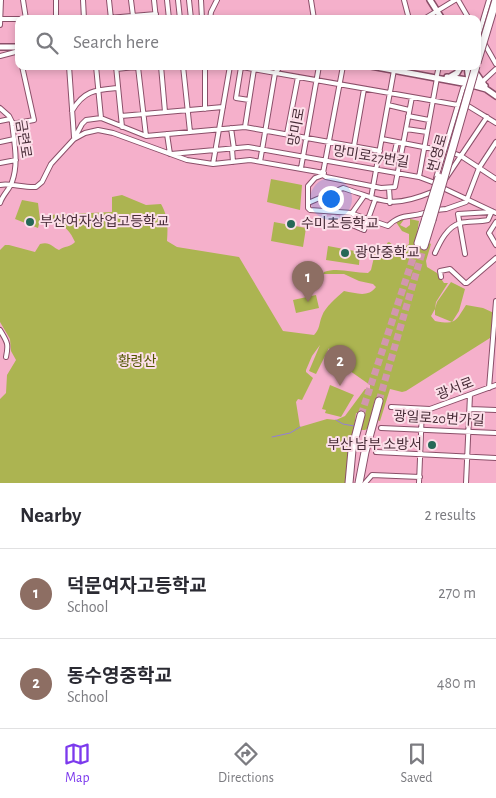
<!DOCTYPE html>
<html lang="en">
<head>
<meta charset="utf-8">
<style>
	body { margin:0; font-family:"Alegreya Sans","Noto Sans KR",sans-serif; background:#f7f7f7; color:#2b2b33 }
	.you { position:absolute; left:330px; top:198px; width:18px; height:18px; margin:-12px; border:4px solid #fff; border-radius:50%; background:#1a73e8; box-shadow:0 0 0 8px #1a73e833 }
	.badge { display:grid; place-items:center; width:32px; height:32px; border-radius:50%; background:#7c3aed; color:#fff; font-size:16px; font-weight:700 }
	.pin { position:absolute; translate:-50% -41px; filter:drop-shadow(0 1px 2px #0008) }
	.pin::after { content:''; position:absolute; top:26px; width:18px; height:15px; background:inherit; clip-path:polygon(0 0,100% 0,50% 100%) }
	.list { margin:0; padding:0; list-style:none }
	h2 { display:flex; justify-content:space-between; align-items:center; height:65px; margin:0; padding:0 20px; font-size:21px }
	h2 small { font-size:16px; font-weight:400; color:#7c7c81 }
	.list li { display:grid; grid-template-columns:32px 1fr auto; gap:15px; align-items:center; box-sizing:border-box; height:90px; padding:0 20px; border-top:1px solid #e1e1e2 }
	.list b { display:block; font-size:19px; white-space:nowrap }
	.list p { margin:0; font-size:16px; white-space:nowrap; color:#7c7c81 }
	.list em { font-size:16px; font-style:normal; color:#7c7c81 }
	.icon { flex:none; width:28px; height:28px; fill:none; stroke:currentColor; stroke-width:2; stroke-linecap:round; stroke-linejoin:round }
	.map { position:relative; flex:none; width:496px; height:483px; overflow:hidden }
	.search { position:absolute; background:#fff; box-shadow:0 2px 8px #0003; left:15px; right:15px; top:15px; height:55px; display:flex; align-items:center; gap:12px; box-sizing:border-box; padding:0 18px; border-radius:10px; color:#7c7c81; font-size:19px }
	.sheet { height:245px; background:#fff }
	nav { display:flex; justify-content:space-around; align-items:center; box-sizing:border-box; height:70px; border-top:1px solid #e1e1e2; background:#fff; font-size:14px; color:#7c7c81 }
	nav a { display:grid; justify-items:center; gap:2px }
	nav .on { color:#7c3aed }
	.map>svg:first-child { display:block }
	.green { fill:#acb451; fill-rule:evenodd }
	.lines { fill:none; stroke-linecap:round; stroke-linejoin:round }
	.stream { stroke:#937dd8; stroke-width:1 }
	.highway-tunnel { stroke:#d296ae; stroke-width:7; stroke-dasharray:7 3.5; stroke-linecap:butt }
	.minor-casing { stroke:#8b4f69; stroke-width:6 }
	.major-casing { stroke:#8b4f69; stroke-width:8 }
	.highway-casing { stroke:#8b4f69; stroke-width:9 }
	.minor { stroke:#fff; stroke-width:4 }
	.major { stroke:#fff; stroke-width:5 }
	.highway { stroke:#fff; stroke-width:7 }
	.highway-bridge-casing { stroke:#8b4f69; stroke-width:9; stroke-linecap:butt }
	.highway-bridge { stroke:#fff; stroke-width:7 }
	.poi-dot { fill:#266857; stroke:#fcdfe9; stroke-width:2 }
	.labels { text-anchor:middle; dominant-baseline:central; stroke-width:4; stroke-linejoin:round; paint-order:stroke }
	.street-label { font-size:14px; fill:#482d38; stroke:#fcdfe9 }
	.poi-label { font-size:14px; fill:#482d38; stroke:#fcdfe9; text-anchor:start }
	.park-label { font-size:14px; fill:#515600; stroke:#fcdfe9 }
</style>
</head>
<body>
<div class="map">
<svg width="496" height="483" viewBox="0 0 496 483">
	<rect width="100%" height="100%" fill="#f5b0cb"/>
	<path class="green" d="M271 179 302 185 300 210 267 202Z
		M122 195 146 205 161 204C168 216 168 227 167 241L177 247 239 257 283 331 314 335C320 329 319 323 322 316 325 307 337 297 344 291 356 293 368 298 376 287L373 284 359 281 344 274H323L324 272C338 267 352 273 368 273L371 270 375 253 380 258H384L389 251 387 243 389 242 398 249 403 248 409 244V234L402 231 396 222 405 218 400 225 406 228 410 225V219L419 221 415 246 425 248 429 243 431 244 426 261 427 267 437 273 444 283H448L436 302 435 309 437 302 451 282 465 289 459 311 452 322 435 315V309L431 316 435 321C456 325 455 322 466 305L483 308 494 313 490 338 406 391 402 392 390 389 380 421 377 420 383 402 375 399 368 428 365 430H361L359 427 363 415 356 413 347 483H0V399L6 393 7 375 16 360 11 351 10 339 0 322V250L5 245H9L35 252 40 244C50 241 52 247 59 250 64 246 71 247 75 242 69 228 62 224 48 219V215L112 212V197ZM320 345 309 371 316 374 329 348 333 359 370 385V390L365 389 345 416 336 420 327 419 300 427 296 402 298 399 302 400 313 378 306 372V370L312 356Z
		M22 200 38 203 40 220 38 228 15 219Z
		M274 222 306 228 303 247 271 241Z
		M328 246 360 252 359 265 326 260Z
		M316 295 319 308 296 313 293 300Z
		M330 385 354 395 341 417 325 413 326 410 322 409Z"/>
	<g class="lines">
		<path class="stream" d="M336 420 343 424 354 426
			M272 437 290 433 300 427"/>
		<path class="highway-tunnel" d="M379 401 424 246
			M361 415 418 243"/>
		<defs>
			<path id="minor" d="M23 0 26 19
				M83 0 84 19
				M109 0 111 19
				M131 0 133 16
				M154 0 156 19
				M167 0 169 19
				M178 0 180 19
				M189 0 191 19
				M201 0 202 19
				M311 0 314 19
				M404 0 409 19
				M458 0 469 19
				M0 19H19
				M56 19V0
				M97 19 156 14
				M210 19 211 12 217 0
				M424 19 455 0
				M0 25 1 0
				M477 40 489 0
				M484 43 496 64
				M0 56 19 51
				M69 66 74 137
				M96 66 101 118
				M116 66 122 127
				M161 66 165 112
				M183 66 190 132
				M236 66 458 105
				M138 67 146 136
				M241 67 236 98 249 100
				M395 67V66
				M116 69 145 66
				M437 75 439 66
				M482 82 496 69
				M465 104 496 123
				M388 105 409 110
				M0 108 9 116 12 122C14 142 19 163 12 182 10 189 3 194 0 203
				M205 109V66
				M72 111C84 90 96 90 118 88
				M121 116 223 107
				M408 116 429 120
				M0 121 10 119
				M12 124 34 120 22 66
				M245 127 254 69
				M231 128 234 149
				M406 129 427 132
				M167 134 170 154
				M287 134 298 77
				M75 137 82 124 86 120 101 118 146 136 245 127 380 151
				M382 139 444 151
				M0 142 14 139
				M354 146 364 89
				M232 149 233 162
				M453 153 461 156 496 179
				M171 154 248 147 419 177 435 183
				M379 157 400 161
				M393 160 397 142
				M260 162 275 73 281 66
				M0 163 16 160
				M213 164 230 66
				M301 168 319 66
				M323 173 343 66
				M419 177 437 78
				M436 178 463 88 468 84
				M446 178 487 117
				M0 185C11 183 24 188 36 187L42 182 51 164 74 139 85 133 98 130 113 133 187 160 213 164 250 160 324 173
				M389 188 390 203
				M443 188 496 213
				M364 196 352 213 310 210 308 208V186L315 178 323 175 326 177 381 188 395 187 412 97
				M371 198 394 70
				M308 203 343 188C383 201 391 209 432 192
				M436 210 446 209 466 202 479 168 496 142
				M352 213 353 214 388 226C401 213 409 218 424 213
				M496 222 489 233 496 245
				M352 225 364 230 375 200
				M435 253C440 242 447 227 460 223 469 221 479 222 488 220L492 211
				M465 254 458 214 491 212
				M441 277 440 271 450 269 465 283H467L496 258
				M0 330C7 342 9 343 6 357
				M489 388 496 301
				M391 407 430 409 496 385
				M470 409 496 410
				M381 428 496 433
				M376 452 496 458
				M365 483 372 475 420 477
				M419 483 422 409
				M466 483 470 395"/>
			<path id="major" d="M430 0 442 19
				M0 47H19
				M371 66 468 84 486 89 496 96
				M467 66 469 81
				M471 66 484 85
				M447 77 474 81 485 86
				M450 77 457 73 461 66"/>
			<path id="highway" d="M418 243 426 218
				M424 246 432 220
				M349 483 352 450 361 415
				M359 483 365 452 379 401"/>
		</defs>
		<use href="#minor" class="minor-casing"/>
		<use href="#major" class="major-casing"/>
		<use href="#highway" class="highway-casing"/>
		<use href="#minor" class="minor"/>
		<use href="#major" class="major"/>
		<use href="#highway" class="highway"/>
		<defs>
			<path id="highway-bridge" d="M477 63 496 0
				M426 218 439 177
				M432 220 476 66"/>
		</defs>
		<use href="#highway-bridge" class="highway-bridge-casing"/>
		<use href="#highway-bridge" class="highway-bridge"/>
	</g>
	<g class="poi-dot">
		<circle cx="30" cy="222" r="5"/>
		<circle cx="291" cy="224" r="5"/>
		<circle cx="345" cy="253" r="5"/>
		<circle cx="432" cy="445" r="5"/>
	</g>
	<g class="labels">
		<g class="street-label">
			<text transform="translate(297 127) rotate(-80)">망미로</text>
			<text transform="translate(23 139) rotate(81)">금련로</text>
			<text transform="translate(438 153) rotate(-74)">번영로</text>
			<text transform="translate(371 157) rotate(9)">망미로27번길</text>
			<text transform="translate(455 389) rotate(-21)">광서로</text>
			<text transform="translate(439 419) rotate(3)">광일로20번가길</text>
		</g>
		<g class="poi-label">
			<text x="40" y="222">부산여자상업고등학교</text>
			<text x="301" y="224">수미초등학교</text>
			<text x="355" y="253">광안중학교</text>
			<text x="422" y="445" text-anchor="end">부산 남부 소방서</text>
		</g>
		<g class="park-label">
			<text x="137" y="362">황령산</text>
		</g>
	</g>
</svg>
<div class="you"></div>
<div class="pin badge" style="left:308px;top:302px;background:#8d6e63">1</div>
<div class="pin badge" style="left:340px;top:386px;background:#8d6e63">2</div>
<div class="search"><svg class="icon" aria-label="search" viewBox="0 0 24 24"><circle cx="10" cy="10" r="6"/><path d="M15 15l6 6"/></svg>Search here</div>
</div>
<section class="sheet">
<h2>Nearby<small>2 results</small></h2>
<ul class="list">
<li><span class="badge" style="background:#8d6e63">1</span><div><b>덕문여자고등학교</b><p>School</p></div><em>270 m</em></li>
<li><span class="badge" style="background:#8d6e63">2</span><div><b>동수영중학교</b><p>School</p></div><em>480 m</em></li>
</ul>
</section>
<nav>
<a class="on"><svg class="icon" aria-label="map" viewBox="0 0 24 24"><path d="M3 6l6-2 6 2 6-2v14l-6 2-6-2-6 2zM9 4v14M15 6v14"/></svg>Map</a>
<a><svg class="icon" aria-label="directions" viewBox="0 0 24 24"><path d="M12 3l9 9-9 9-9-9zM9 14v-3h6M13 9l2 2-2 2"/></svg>Directions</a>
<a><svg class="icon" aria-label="saved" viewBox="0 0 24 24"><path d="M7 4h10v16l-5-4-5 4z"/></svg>Saved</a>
</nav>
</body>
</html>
